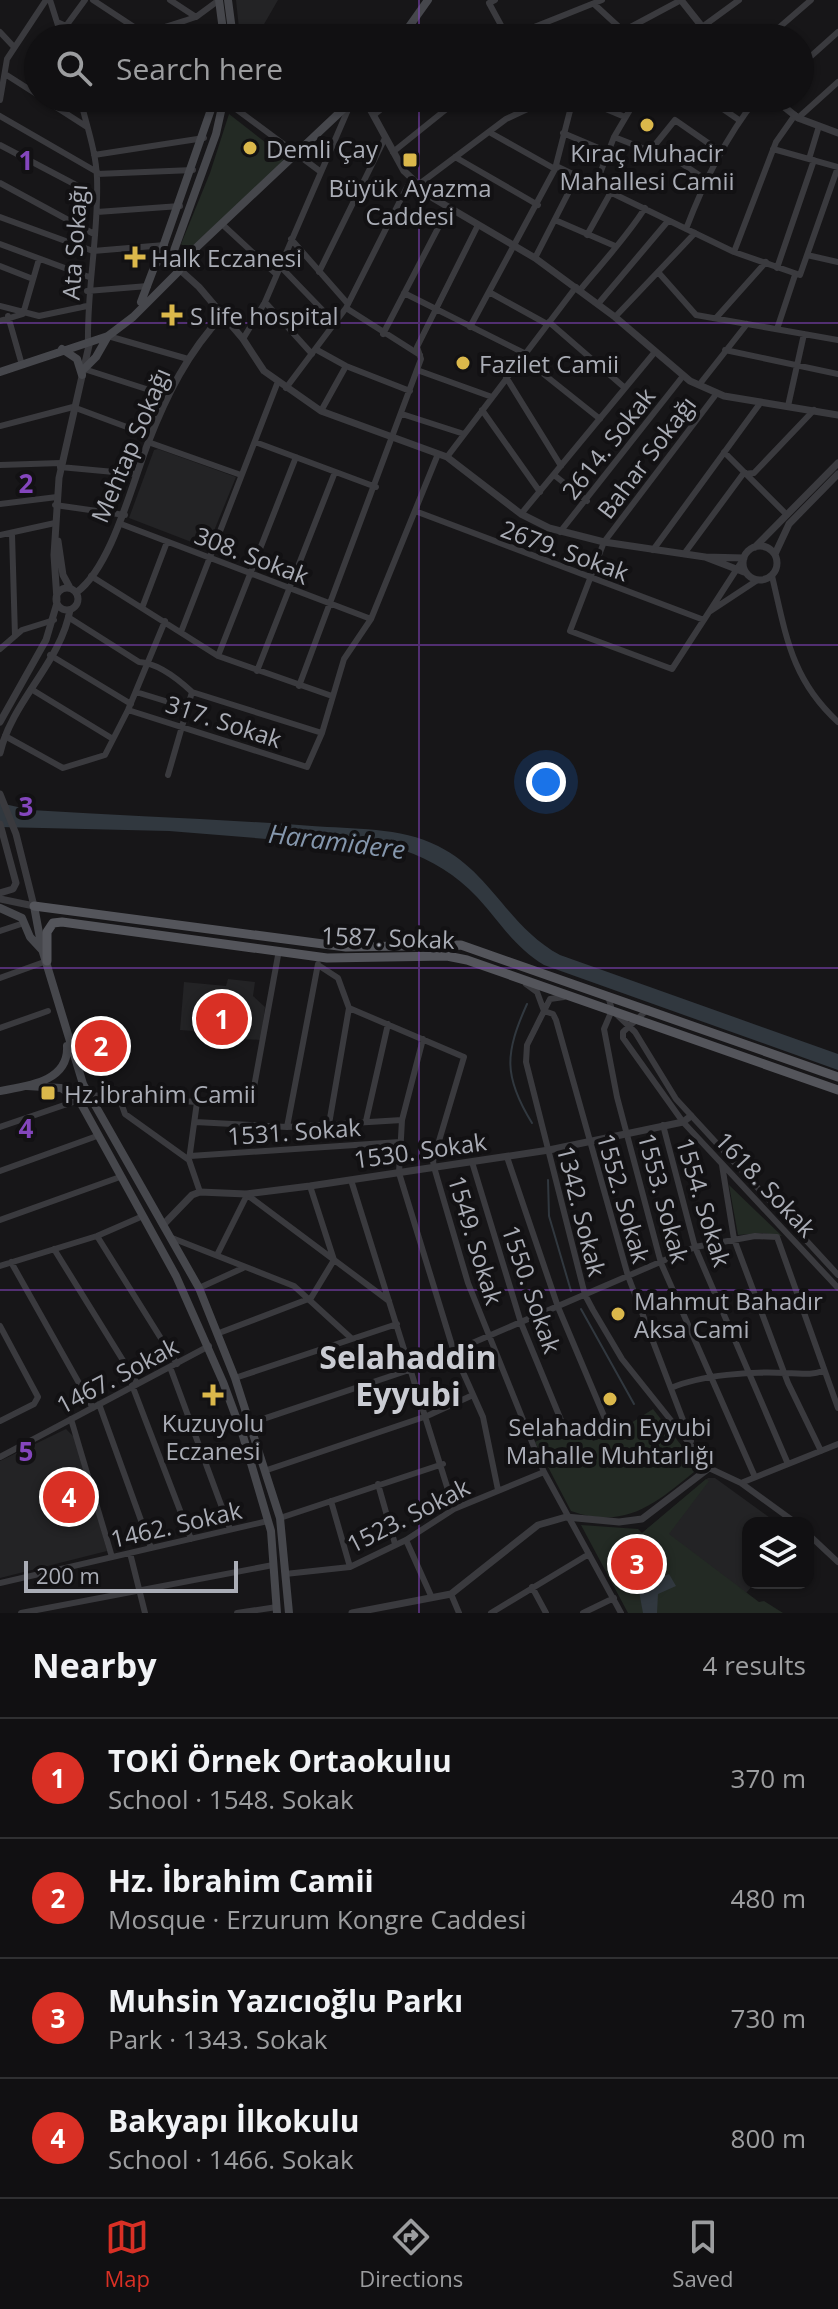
<!DOCTYPE html>
<html lang="en">
<head>
<meta charset="utf-8">
<style>
	body { margin:0; font-family:"Open Sans",sans-serif; background:#1e1e20; color:#f1f3f6 }
	.controls { position:absolute; right:24px; bottom:24px; display:grid; overflow:hidden; border-radius:16px; box-shadow:0 2px 6px #0004 }
	.controls button { width:72px; height:72px; display:grid; place-items:center; padding:0; border:0; border-bottom:2px solid #303032; background:#111012; color:#f1f3f6; font:40px sans-serif }
	.scale { position:absolute; left:24px; bottom:20px; width:214px; box-sizing:border-box; padding-left:8px; border:4px solid #aaadb6; border-top:0; font-size:22px; line-height:28px; white-space:nowrap; color:#aaadb6; -webkit-text-stroke:6px #121113; paint-order:stroke }
	.you { position:absolute; left:546px; top:782px; width:28px; height:28px; margin:-20px; border:6px solid #fff; border-radius:50%; background:#1a73e8; box-shadow:0 0 0 12px #1a73e833 }
	.badge { display:grid; place-items:center; width:52px; height:52px; border-radius:50%; background:#d93025; color:#fff; font-size:26px; font-weight:700 }
	.pin { position:absolute; translate:-50% -50%; border:4px solid #fff; box-shadow:0 2px 8px #0006 }
	.list { margin:0; padding:0; list-style:none }
	h2 { display:flex; justify-content:space-between; align-items:center; height:104px; margin:0; padding:0 32px; font-size:34px }
	h2 small { font-size:26px; font-weight:400; color:#9c9d9f }
	.list li { display:grid; grid-template-columns:52px 1fr auto; gap:24px; align-items:center; box-sizing:border-box; height:120px; padding:0 32px; border-top:2px solid #303032 }
	.list b { display:block; font-size:30px; white-space:nowrap }
	.list p { margin:0; font-size:26px; white-space:nowrap; color:#9c9d9f }
	.list em { font-size:26px; font-style:normal; color:#9c9d9f }
	.icon { flex:none; width:44px; height:44px; fill:none; stroke:currentColor; stroke-width:2; stroke-linecap:round; stroke-linejoin:round }
	.map { position:relative; flex:none; width:838px; height:1613px; overflow:hidden }
	.search { position:absolute; background:#111012; box-shadow:0 2px 6px #0004; left:24px; right:24px; top:24px; height:88px; display:flex; align-items:center; gap:20px; box-sizing:border-box; padding:0 28px; border-radius:44px; color:#9c9d9f; font-size:30px }
	.sheet { height:584px; background:#111012 }
	nav { display:flex; justify-content:space-around; align-items:center; box-sizing:border-box; height:112px; border-top:2px solid #303032; background:#111012; font-size:22px; color:#9c9d9f }
	nav a { display:grid; justify-items:center; gap:4px }
	nav .on { color:#d93025 }
	.map>svg:first-child { display:block }
	.built { fill:#232325 }
	.green { fill:#232a24 }
	.water { fill:#31383f }
	.lines { fill:none; stroke-linecap:round; stroke-linejoin:round }
	.stream { stroke:#31383f; stroke-width:2 }
	.minor { stroke:#3a3a3e; stroke-width:6 }
	.tertiary { stroke:#3a3a3e; stroke-width:7 }
	.secondary { stroke:#46474c; stroke-width:8 }
	.primary { stroke:#54555b; stroke-width:9 }
	.grid { fill:none; stroke:#8446bd; stroke-width:2; stroke-opacity:0.55 }
	.poi-dot { fill:#dbb84b; stroke:#121113; stroke-width:3 }
	.labels { text-anchor:middle; dominant-baseline:central; stroke-width:8; stroke-linejoin:round; paint-order:stroke }
	.poi-label { font-size:24px; fill:#aaadb6; stroke:#121113; text-anchor:start }
	.street-label { font-size:24px; fill:#aaadb6; stroke:#121113 }
	.water-label { font-size:26px; font-style:italic; fill:#8597ad; stroke:#121113 }
	.district-label { font-size:32px; font-weight:bold; fill:#caccd3; stroke:#121113 }
	.grid-label { font-size:26px; text-anchor:middle; font-weight:bold; fill:#8446bd; stroke:#121113; stroke-width:8; stroke-linejoin:round; paint-order:stroke }
</style>
</head>
<body>
<div class="map">
<svg width="838" height="1613" viewBox="0 0 838 1613">
	<rect width="100%" height="100%" fill="#171618"/>
	<path class="built" d="M236 0H278L256 38H240Z
		M158 449 236 477 207 548 129 518 154 450Z
		M228 979 255 982 253 996 265 1007 261 1040 207 1037V1032L180 1030 184 982 226 986Z
		M66 1429 77 1440 107 1551 0 1578V1461Z
		M708 1478H715L777 1523H748V1583H755L746 1593 759 1603 642 1533Z"/>
	<path class="green" d="M229 114 284 157 281 164 188 250 181 244 210 173Z
		M729 1185 782 1236 762 1233 738 1235Z
		M653 1409 699 1468C658 1501 628 1531 571 1511L535 1442 564 1428 571 1440 588 1433 593 1441 617 1432Z
		M706 1479 709 1481 669 1534 759 1602 764 1601 783 1613H628L581 1525 638 1529 642 1533Z"/>
	<path class="water" d="M0 803 31 810C125 816 218 819 312 826 352 829 401 827 438 846 492 873 507 926 560 955L838 1054V1070L544 965C513 946 501 923 477 897 456 875 432 860 403 850L169 831 0 827Z
		M635 1544 645 1549 649 1567 657 1579 669 1574 676 1586 658 1594 657 1613H643L638 1586C627 1576 621 1572 619 1555Z"/>
	<g class="lines">
		<path class="stream" d="M527 1004C505 1053 503 1076 532 1123
			M548 1180 549 1216 571 1291
			M581 1309 634 1404"/>
		<path class="minor" d="M50 0 62 38
			M93 0 134 27 135 36
			M170 0 196 17 219 0
			M495 0 489 3 508 38
			M594 4 631 38
			M57 22 66 26 85 0
			M66 26C108 50 155 30 196 17
			M0 32 14 47
			M507 38 602 0
			M610 38 681 0
			M687 38 739 0
			M767 38 811 0
			M800 66 838 32
			M5 74 38 95
			M42 98 87 127
			M80 98C86 124 96 151 97 178 99 233 87 287 88 341
			M707 98 739 120
			M582 99 625 117
			M0 100 7 59 46 0
			M224 100 321 172
			M374 115 395 98
			M0 116 97 172
			M798 118 838 82
			M489 132 555 169
			M563 133 608 152
			M614 137 681 163 705 179
			M0 145 97 196
			M773 149 838 167
			M650 151 675 120 721 152
			M393 152 449 107 468 98
			M94 155 204 138
			M455 157 538 205
			M809 159 819 126
			M556 166 734 252 800 275 838 167
			M97 174 193 170
			M0 183 94 234
			M596 184 614 137 637 98
			M418 185 506 119 536 105 533 98
			M97 212 180 206
			M0 217 93 251 165 245
			M555 220 615 246
			M223 225 275 273
			M686 229C704 182 725 138 757 98
			M587 235 611 192
			M291 239 348 304
			M0 244 89 277
			M734 252 776 142 795 115
			M807 255 838 262
			M535 258 577 176
			M279 265 335 323
			M0 266 33 279
			M777 268 814 160
			M319 272 385 138
			M658 272 696 315 838 340
			M580 290C602 263 626 238 645 208
			M87 291 148 286
			M489 292 547 324
			M404 293 524 353
			M265 302 312 354
			M598 304 668 221
			M0 306 39 316 87 306
			M346 308 420 355
			M8 316 22 365
			M615 317 695 233
			M716 318 766 262
			M0 321 23 314 39 259
			M549 322 625 388
			M470 327 555 169 572 103 585 98
			M777 329 795 275
			M383 334 449 207
			M108 336 188 359
			M243 339 265 302 350 105
			M317 350 346 366 410 391
			M725 350 838 374
			M521 356 600 419
			M84 369 168 396
			M417 370 492 397
			M506 377 561 466
			M699 385 747 324
			M286 388 346 308 411 179
			M788 406 804 334
			M482 410 540 492
			M321 411 346 366
			M402 414 464 434
			M0 426 73 407 151 436
			M148 442 241 475
			M255 442 376 487
			M724 452 787 515
			M447 457 576 287
			M0 465 61 463
			M60 467 136 474
			M554 475 587 501
			M0 504 57 497
			M55 505 125 515
			M415 511 704 620
			M521 514 654 353
			M121 524 371 619
			M560 532 683 376
			M12 534 15 636
			M0 535 55 523
			M653 550 761 402
			M684 554 743 474 754 473 814 410
			M744 558 709 612 756 581
			M91 576 218 656 332 696
			M772 576C786 635 791 679 838 722
			M142 608 167 542
			M709 612 672 669 570 631 604 542 717 393
			M68 617 139 662C158 663 178 679 192 692L168 775
			M181 632 277 384
			M0 649 22 630 54 620
			M50 655 131 704
			M218 656 296 457
			M257 671 335 472
			M299 686 421 359 417 347 478 225
			M31 689 113 739
			M136 692 188 708
			M192 692 322 733
			M128 710 307 767 322 733 344 659 371 619 438 454
			M5 736 63 768 105 755 128 710 165 621
			M0 931 24 923
			M318 965 338 978 349 1008 464 1057 433 1161 434 1167 468 1283 544 1472 621 1613
			M0 978 47 961
			M526 984 537 992 544 1011 553 1014 556 1020 628 1276 691 1441
			M608 996 612 1010 635 1032 676 1099 838 1275
			M564 997 550 999 527 1045 526 1062 585 1295 593 1310 622 1359 709 1468 741 1483 796 1523
			M648 1009 623 1032V1038L683 1122 838 1288
			M612 1010 604 1029 617 1097 661 1263 755 1477
			M0 1028 48 1011
			M423 1039 402 1120 399 1173 454 1352 483 1417 498 1490
			M89 1095 197 1102 247 1101 252 1098 279 950
			M119 1097 125 1114 189 1160
			M197 1102 189 1160 200 1192
			M366 1121 388 1024
			M195 1122 287 1127 402 1120
			M329 1124 349 1008
			M663 1125 695 1247 788 1464
			M0 1127 79 1100
			M287 1127 318 964
			M190 1156 400 1142
			M507 1157 558 1307 609 1428
			M472 1162 521 1323 563 1425
			M722 1165 734 1239 788 1383 821 1451
			M0 1171 97 1136
			M351 1180 454 1509
			M246 1194 389 1301
			M0 1220 120 1177
			M97 1236 177 1364
			M172 1238 294 1286 351 1338
			M54 1249 137 1383
			M217 1255 246 1197
			M11 1262 93 1408
			M0 1266 97 1236 143 1216
			M199 1288 243 1268
			M0 1326 38 1397 34 1404 0 1421
			M219 1333 311 1298 334 1260 310 1186
			M170 1367 230 1529
			M235 1378 397 1324
			M132 1385 191 1539
			M671 1388C700 1375 753 1371 786 1373 801 1373 809 1376 823 1371
			M99 1404 151 1548
			M71 1419 112 1557
			M251 1423 412 1369 695 1247 755 1236 777 1237 838 1408
			M0 1457 209 1346
			M267 1470 427 1416 473 1395
			M741 1483 838 1444
			M378 1484 395 1544
			M331 1501 350 1567
			M280 1518 443 1464
			M808 1534 838 1562
			M406 1540 432 1598
			M130 1553 145 1613
			M285 1574 350 1567 406 1540 454 1509 544 1472
			M0 1583 268 1521
			M532 1587 546 1613
			M451 1594 459 1613
			M21 1613 273 1565
			M237 1613 277 1607
			M491 1613 589 1554
			M583 1613 614 1598"/>
		<path class="tertiary" d="M681 0 711 38
			M364 98 404 171 433 198 535 258 615 317 690 381 724 396 838 415
			M773 98 798 118 838 133
			M179 269 199 287 243 339 264 371 321 411 447 457 521 514 549 528 604 542 705 557
			M58 541 63 575 69 586
			M743 563a17 17 0 1 1 34 0a17 17 0 1 1-34 0Z
			M755 547 838 463
			M775 554 789 524 838 474
			M744 558 705 557 744 572
			M56 599a11 11 0 1 1 22 0a11 11 0 1 1-22 0Z
			M77 592C112 566 132 483 148 443 166 396 188 352 223 315
			M57 600 54 555 59 478 90 341
			M0 722 46 640 57 603
			M0 753C12 701 61 662 70 610
			M0 794 16 834 34 906 0 899
			M0 824 16 883 13 889 0 893
			M163 1225 192 1195 200 1192 246 1194 310 1186 549 1150 683 1122 691 1116
			M352 1613 451 1594 538 1525 566 1517 619 1522 642 1519 709 1468"/>
		<path class="secondary" d="M219 0 224 38
			M228 0 233 38
			M401 38 428 0
			M172 256 216 134 224 98
			M158 261 215 98
			M141 302 155 265 162 258
			M62 349 77 359 82 375
			M84 369 96 357 108 336
			M0 372 108 336 133 317 179 271 181 262 355 98
			M34 906 42 949 83 1084 199 1288 235 1378 280 1518 289 1613
			M0 908 22 918 30 937 43 951
			M27 1086 61 1088 79 1100 176 1276 223 1382 243 1436 271 1531 277 1613
			M0 1091C27 1086 69 1082 67 1046"/>
		<path class="primary" d="M34 906 346 947 461 945 838 1077
			M47 961V932L53 923 62 922 327 958 447 956 467 960 838 1090"/>
	</g>
	<path class="grid" d="M419 0V38M419 98V1613M0 323H838M0 645H838M0 968H838M0 1290H838"/>
	<g class="poi-dot">
		<circle cx="647" cy="125" r="8"/>
		<circle cx="250" cy="148" r="8"/>
		<rect x="402" y="152" width="16" height="16" rx="4"/>
		<path d="M131 245h8v8h8v8h-8v8h-8v-8h-8v-8h8z"/>
		<path d="M168 303h8v8h8v8h-8v8h-8v-8h-8v-8h8z"/>
		<circle cx="463" cy="363" r="8"/>
		<rect x="40" y="1085" width="16" height="16" rx="4"/>
		<circle cx="618" cy="1314" r="8"/>
		<path d="M209 1383h8v8h8v8h-8v8h-8v-8h-8v-8h8z"/>
		<circle cx="610" cy="1399" r="8"/>
	</g>
	<g class="labels">
		<g class="poi-label">
			<text x="266" y="148">Demli Çay</text>
			<text x="647" y="152" text-anchor="middle">Kıraç Muhacir<tspan x="647" dy="28">Mahallesi Camii</tspan></text>
			<text x="410" y="187" text-anchor="middle">Büyük Ayazma<tspan x="410" dy="28">Caddesi</tspan></text>
			<text x="151" y="257">Halk Eczanesi</text>
			<text x="190" y="315">S life hospital</text>
			<text x="479" y="363">Fazilet Camii</text>
			<text x="64" y="1093">Hz.İbrahim Camii</text>
			<text x="634" y="1300">Mahmut Bahadır<tspan x="634" dy="28">Aksa Cami</tspan></text>
			<text x="213" y="1422" text-anchor="middle">Kuzuyolu<tspan x="213" dy="28">Eczanesi</tspan></text>
			<text x="610" y="1426" text-anchor="middle">Selahaddin Eyyubi<tspan x="610" dy="28">Mahalle Muhtarlığı</tspan></text>
		</g>
		<g class="street-label">
			<text transform="translate(74 242) rotate(-86)">Ata Sokağı</text>
			<text transform="translate(608 443) rotate(-52)">2614. Sokak</text>
			<text transform="translate(130 445) rotate(-67)">Mehtap Sokağı</text>
			<text transform="translate(646 457) rotate(-53)">Bahar Sokağı</text>
			<text transform="translate(565 550) rotate(20)">2679. Sokak</text>
			<text transform="translate(252 555) rotate(21)">308. Sokak</text>
			<text transform="translate(224 721) rotate(18)">317. Sokak</text>
			<text transform="translate(388 937) rotate(2)">1587. Sokak</text>
			<text transform="translate(294 1131) rotate(-4)">1531. Sokak</text>
			<text transform="translate(420 1150) rotate(-8)">1530. Sokak</text>
			<text transform="translate(766 1184) rotate(47)">1618. Sokak</text>
			<text transform="translate(624 1198) rotate(74)">1552. Sokak</text>
			<text transform="translate(664 1198) rotate(75)">1553. Sokak</text>
			<text transform="translate(704 1202) rotate(73)">1554. Sokak</text>
			<text transform="translate(582 1211) rotate(76)">1342. Sokak</text>
			<text transform="translate(476 1240) rotate(73)">1549. Sokak</text>
			<text transform="translate(532 1289) rotate(71)">1550. Sokak</text>
			<text transform="translate(117 1375) rotate(-28)">1467. Sokak</text>
			<text transform="translate(408 1515) rotate(-27)">1523. Sokak</text>
			<text transform="translate(176 1524) rotate(-13)">1462. Sokak</text>
		</g>
		<g class="water-label">
			<text transform="translate(337 841) rotate(7)">Haramidere</text>
		</g>
		<g class="district-label">
			<text x="408" y="1356">Selahaddin<tspan x="408" dy="37">Eyyubi</tspan></text>
		</g>
	</g>
	<g class="grid-label">
		<text x="26" y="170">1</text>
		<text x="26" y="493">2</text>
		<text x="26" y="816">3</text>
		<text x="26" y="1138">4</text>
		<text x="26" y="1461">5</text>
	</g>
</svg>
<div class="controls">
<button><svg class="icon" aria-label="layers" viewBox="0 0 24 24"><path d="M12 4l9 5-9 5-9-5zM3 14l9 5 9-5"/></svg></button>
</div>
<div class="scale">200 m</div>
<div class="you"></div>
<div class="pin badge" style="left:222px;top:1019px">1</div>
<div class="pin badge" style="left:101px;top:1046px">2</div>
<div class="pin badge" style="left:637px;top:1564px">3</div>
<div class="pin badge" style="left:69px;top:1497px">4</div>
<div class="search"><svg class="icon" aria-label="search" viewBox="0 0 24 24"><circle cx="10" cy="10" r="6"/><path d="M15 15l6 6"/></svg>Search here</div>
</div>
<section class="sheet">
<h2>Nearby<small>4 results</small></h2>
<ul class="list">
<li><span class="badge">1</span><div><b>TOKİ Örnek Ortaokulıu</b><p>School · 1548. Sokak</p></div><em>370 m</em></li>
<li><span class="badge">2</span><div><b>Hz. İbrahim Camii</b><p>Mosque · Erzurum Kongre Caddesi</p></div><em>480 m</em></li>
<li><span class="badge">3</span><div><b>Muhsin Yazıcıoğlu Parkı</b><p>Park · 1343. Sokak</p></div><em>730 m</em></li>
<li><span class="badge">4</span><div><b>Bakyapı İlkokulu</b><p>School · 1466. Sokak</p></div><em>800 m</em></li>
</ul>
</section>
<nav>
<a class="on"><svg class="icon" aria-label="map" viewBox="0 0 24 24"><path d="M3 6l6-2 6 2 6-2v14l-6 2-6-2-6 2zM9 4v14M15 6v14"/></svg>Map</a>
<a><svg class="icon" aria-label="directions" viewBox="0 0 24 24"><path d="M12 3l9 9-9 9-9-9zM9 14v-3h6M13 9l2 2-2 2"/></svg>Directions</a>
<a><svg class="icon" aria-label="saved" viewBox="0 0 24 24"><path d="M7 4h10v16l-5-4-5 4z"/></svg>Saved</a>
</nav>
</body>
</html>
